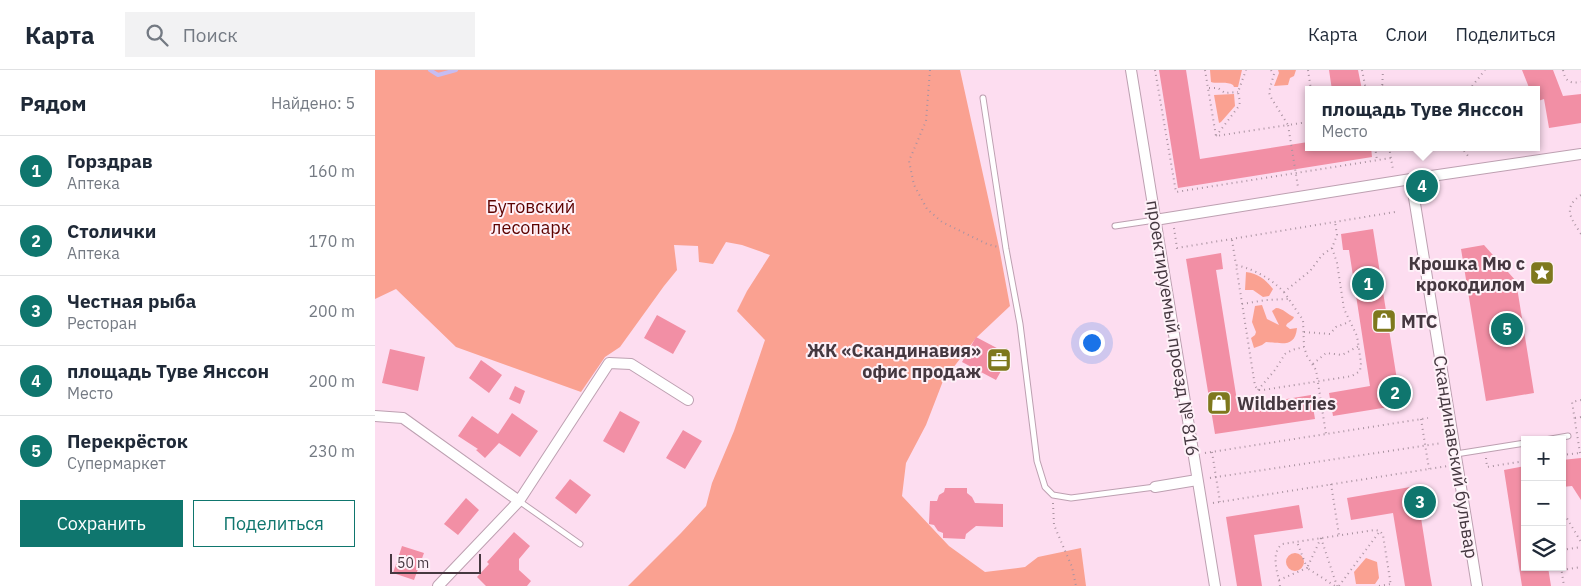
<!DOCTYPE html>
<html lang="ru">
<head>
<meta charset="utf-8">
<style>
	body { margin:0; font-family:"IBM Plex Sans",sans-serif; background:#f2f2f3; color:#1f2937 }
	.controls { position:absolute; right:15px; bottom:15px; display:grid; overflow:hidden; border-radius:0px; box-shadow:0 1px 4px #0004 }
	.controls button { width:45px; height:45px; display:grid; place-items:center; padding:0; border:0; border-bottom:1px solid #e0e1e3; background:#fff; color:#1f2937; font:25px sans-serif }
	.scale { position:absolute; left:15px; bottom:12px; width:91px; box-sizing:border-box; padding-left:5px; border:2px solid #453840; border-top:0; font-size:14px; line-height:18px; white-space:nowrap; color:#453840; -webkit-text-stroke:4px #fef1f8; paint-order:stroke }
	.you { position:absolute; left:716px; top:272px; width:18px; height:18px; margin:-12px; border:4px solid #fff; border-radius:50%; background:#1a73e8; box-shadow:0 0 0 8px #1a73e833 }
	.badge { display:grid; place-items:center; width:32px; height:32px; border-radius:50%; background:#0f766e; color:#fff; font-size:16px; font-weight:700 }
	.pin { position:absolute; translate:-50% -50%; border:2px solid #fff; box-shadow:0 1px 5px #0006 }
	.popup { position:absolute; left:930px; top:16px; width:235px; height:65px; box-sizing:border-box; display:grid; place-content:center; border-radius:0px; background:#fff; filter:drop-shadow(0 1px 4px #0005); font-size:16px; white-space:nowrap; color:#747a83 }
	.popup b { font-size:19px; color:#1f2937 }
	.popup::after { content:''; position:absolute; left:50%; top:100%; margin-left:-10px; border:10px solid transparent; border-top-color:#fff }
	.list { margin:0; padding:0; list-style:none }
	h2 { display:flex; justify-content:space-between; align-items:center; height:65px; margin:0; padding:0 20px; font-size:21px }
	h2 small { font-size:16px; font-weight:400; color:#747a83 }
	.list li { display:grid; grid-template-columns:32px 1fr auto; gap:15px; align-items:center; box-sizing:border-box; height:70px; padding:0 20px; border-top:1px solid #e0e1e3 }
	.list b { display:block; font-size:19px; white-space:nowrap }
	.list p { margin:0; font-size:16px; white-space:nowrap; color:#747a83 }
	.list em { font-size:16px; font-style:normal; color:#747a83 }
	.actions { display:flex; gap:10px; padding:15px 20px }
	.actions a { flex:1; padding:11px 0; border:1px solid #0f766e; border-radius:0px; text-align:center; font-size:18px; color:#0f766e }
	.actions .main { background:#0f766e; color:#fff }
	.icon { flex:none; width:28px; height:28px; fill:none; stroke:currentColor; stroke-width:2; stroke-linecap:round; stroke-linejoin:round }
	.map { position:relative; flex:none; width:1206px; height:516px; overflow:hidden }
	header { display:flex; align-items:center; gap:30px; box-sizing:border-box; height:70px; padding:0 25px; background:#fff; border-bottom:1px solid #e0e1e3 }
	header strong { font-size:24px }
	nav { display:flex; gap:28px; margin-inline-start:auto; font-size:18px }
	.search { width:350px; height:45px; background:#f2f2f3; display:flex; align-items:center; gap:12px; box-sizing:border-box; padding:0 18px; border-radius:0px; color:#747a83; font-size:19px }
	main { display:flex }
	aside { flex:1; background:#fff }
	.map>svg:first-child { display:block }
	.green { fill:#faa191 }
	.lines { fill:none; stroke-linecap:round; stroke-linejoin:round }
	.stream { stroke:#c6bdf2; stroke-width:4 }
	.building { fill:#f28fa5 }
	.lane-casing { stroke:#bda0b1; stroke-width:7 }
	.street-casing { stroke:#bda0b1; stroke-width:12 }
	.path { stroke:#aa93a1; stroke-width:2; stroke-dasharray:1 4; stroke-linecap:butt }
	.lane { stroke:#fff; stroke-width:5 }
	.street { stroke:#fff; stroke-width:10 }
	.labels { text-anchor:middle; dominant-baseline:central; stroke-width:4; stroke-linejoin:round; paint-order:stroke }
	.park-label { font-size:18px; fill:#5d0300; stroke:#fef1f8 }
	.poi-label { font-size:18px; font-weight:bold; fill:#453840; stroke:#fef1f8; text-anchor:end }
	.street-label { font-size:18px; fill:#453840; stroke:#fef1f8 }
</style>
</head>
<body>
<header>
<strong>Карта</strong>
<div class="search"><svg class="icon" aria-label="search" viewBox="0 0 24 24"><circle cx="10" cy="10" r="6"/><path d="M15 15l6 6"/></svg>Поиск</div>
<nav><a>Карта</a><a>Слои</a><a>Поделиться</a></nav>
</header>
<main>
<aside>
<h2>Рядом<small>Найдено: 5</small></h2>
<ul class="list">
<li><span class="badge">1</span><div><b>Горздрав</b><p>Аптека</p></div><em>160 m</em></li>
<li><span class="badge">2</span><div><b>Столички</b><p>Аптека</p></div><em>170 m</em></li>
<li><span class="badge">3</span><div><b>Честная рыба</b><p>Ресторан</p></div><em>200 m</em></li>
<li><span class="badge">4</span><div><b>площадь Туве Янссон</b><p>Место</p></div><em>200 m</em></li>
<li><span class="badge">5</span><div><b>Перекрёсток</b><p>Супермаркет</p></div><em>230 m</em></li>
</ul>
<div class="actions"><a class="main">Сохранить</a><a>Поделиться</a></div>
</aside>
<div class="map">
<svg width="1206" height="516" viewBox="0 0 1206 516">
	<rect width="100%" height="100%" fill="#fdddf0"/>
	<path class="green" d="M0 0H585L624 177 635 236 601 268 568 311 551 355 531 393 527 426 574 476 610 502 650 497 663 487 706 478 711 516H253L306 463 331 436 337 413 359 361 390 270 362 241 372 221 395 185 367 175 351 172 338 194 324 192 323 176 299 175 302 200 289 216 245 277 230 287 206 322 81 277 21 219 0 229Z
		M835 0H867L863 17H859L858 15C852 11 843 14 836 12Z
		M903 0H921L919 6 915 8 913 15 899 16 904 3Z
		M859 24 860 36 846 52 844 53 839 25Z
		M871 202C884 204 890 209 898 219L894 226 888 227 878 220H870Z
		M887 235 892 249 904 255 897 241 901 238C908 238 913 245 919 247 917 252 912 252 911 256L915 259 922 258C920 278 907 273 891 272L887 275 879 278 876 268 880 265 881 262 877 252 880 236Z
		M911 492a9 9 0 1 1 18 0a9 9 0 1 1-18 0Z
		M991 488 1002 492 1004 508 1000 514H981L979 502Z"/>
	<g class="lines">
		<path class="stream" d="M55 0 63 5 81 0"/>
	</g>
	<path class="building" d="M784 0H811L825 89 933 72V77H996L997 87 803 118Z
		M954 0H983L987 20H957Z
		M1147 0H1178L1188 26 1206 24V53L1174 58 1169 29 1163 31 1161 20H1155Z
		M998 159 1026 335 958 346 954 323 995 316 974 180H968L966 164Z
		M1109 175 1141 211 1159 323 1111 331 1086 179Z
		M846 183 848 199 841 200 863 337 936 325 940 349 840 364 811 189Z
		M282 245 311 261 298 284 269 268Z
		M601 267 635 285 621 310 587 292Z
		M15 279 50 287 43 321 7 313Z
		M106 290 127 305 114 323 94 308Z
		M140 316 150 321 145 334 134 329Z
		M245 341 265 352 249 383 228 371Z
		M137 343 163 361 145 387 124 373 110 388 101 380 103 379 83 366 97 346 123 364Z
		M308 360 327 371 310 399 291 388Z
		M1206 388V430L1197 416 1187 417V390Z
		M1150 396V497H1144L1129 400Z
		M195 409 216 425 201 444 180 428Z
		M1041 416 1055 505 1057 516H1030L1018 443 976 450 972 428Z
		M570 418H592V423L597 427 600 433 628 434V457L601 456 591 464 590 469 568 468V463L563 461 559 455 554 454 555 431H562L564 425 569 422Z
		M91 428 104 440 83 465 69 454Z
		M924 435 928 458 879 465 887 516H862L851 447Z
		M139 462 155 476 144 489V500L156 511 152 516H111L102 507 114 494 112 492Z
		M27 476 49 483 39 510 18 503Z
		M1144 497H1173L1176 516H1147Z"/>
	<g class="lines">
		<defs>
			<path id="lane" d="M608 28 631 179 645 254 662 391 670 417 678 425 696 428 780 417
				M740 156 780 150
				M1170 370 1193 366
				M1081 384 1150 373
				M144 431 205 474"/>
			<path id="street" d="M756 0 840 516
				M1036 109 1102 516
				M780 150 1036 109 1206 84
				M0 346 28 348 144 431
				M780 417 822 410
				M63 516 144 431 234 293 256 294 313 330"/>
		</defs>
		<use href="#lane" class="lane-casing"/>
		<use href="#street" class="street-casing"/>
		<path class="path" d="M555 0 551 51 534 91 539 115 552 139 567 152 612 174 623 177
			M780 0 801 122 1016 88
			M830 0 841 66 913 55 923 117
			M896 0 899 4 894 22 895 26 913 55 933 52
			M933 0 936 20
			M987 0 991 20
			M1188 0C1190 11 1195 14 1206 12
			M1007 16 1013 20
			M834 18H843L850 23 863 22
			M1007 20 1008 0
			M1094 20 1110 0
			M841 66 864 36 865 32 863 22 871 0
			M1000 77 1002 90
			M1014 77 1018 100
			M1086 77 1093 86
			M1206 125C1187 138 1196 148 1206 164
			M799 158 802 178 1020 142
			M857 170 861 195
			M957 178 947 185 935 201 909 222C895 208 881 200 861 195L880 316 883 320H888L977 306 985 301 986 293 982 266 969 239 962 193 957 178 962 165 960 152
			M909 222 928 250 929 277 932 286 941 300 951 364
			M867 234 891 230 914 229
			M929 262 955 264 961 257 974 252
			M938 294 951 283 967 285 984 276
			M883 320 900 300 910 284 917 280 929 277
			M1200 348 1206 347
			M1046 349 1054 399
			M837 382 845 432
			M830 383 1053 348
			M1205 383 1197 332 1206 330
			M1187 385 1205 383
			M1111 388 1112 397 1150 391
			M835 408 1067 373
			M956 414 964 465
			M678 433 679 455 697 497 701 516
			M838 433 1073 396
			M1187 440 1206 472
			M946 468 932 498 960 516
			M946 468 962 516
			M1187 480 1206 477
			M1186 497 1189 516
			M1187 500 1206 497
			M904 510 932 498 922 472
			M905 516C903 503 895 484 907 474L1000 460 1005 461 1008 465 1016 516
			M964 516 1005 461
			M1004 516 1016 514"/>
		<use href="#lane" class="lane"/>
		<use href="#street" class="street"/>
	</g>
	<defs>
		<symbol id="sight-square" viewBox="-11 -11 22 22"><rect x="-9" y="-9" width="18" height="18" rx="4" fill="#7e781d" stroke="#fef1f8"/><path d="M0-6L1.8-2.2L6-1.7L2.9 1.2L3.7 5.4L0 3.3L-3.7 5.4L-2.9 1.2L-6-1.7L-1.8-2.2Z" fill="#fff"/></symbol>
		<symbol id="shop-square" viewBox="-11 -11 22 22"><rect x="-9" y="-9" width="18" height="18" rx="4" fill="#7e781d" stroke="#fef1f8"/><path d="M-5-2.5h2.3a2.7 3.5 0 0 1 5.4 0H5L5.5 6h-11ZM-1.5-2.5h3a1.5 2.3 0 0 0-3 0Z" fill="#fff"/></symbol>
		<symbol id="office-square" viewBox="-11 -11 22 22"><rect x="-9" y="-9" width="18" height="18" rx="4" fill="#7e781d" stroke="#fef1f8"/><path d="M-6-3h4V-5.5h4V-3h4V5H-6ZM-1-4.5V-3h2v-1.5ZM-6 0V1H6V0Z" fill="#fff"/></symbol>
	</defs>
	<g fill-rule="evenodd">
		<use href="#sight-square" x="1153" y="189" width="28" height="28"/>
		<use href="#shop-square" x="995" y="237" width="28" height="28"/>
		<use href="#office-square" x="610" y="276" width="28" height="28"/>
		<use href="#shop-square" x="830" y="319" width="28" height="28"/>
	</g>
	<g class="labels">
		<g class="park-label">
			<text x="156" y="136">Бутовский<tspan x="156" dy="21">лесопарк</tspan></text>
		</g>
		<g class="poi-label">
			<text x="1150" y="193">Крошка Мю с<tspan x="1150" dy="21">крокодилом</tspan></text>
			<text x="1026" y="251" text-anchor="start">МТС</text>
			<text x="606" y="280">ЖК «Скандинавия»<tspan x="606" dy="21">офис продаж</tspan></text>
			<text x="862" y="333" text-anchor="start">Wildberries</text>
		</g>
		<g class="street-label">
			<text transform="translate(798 258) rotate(81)">проектируемый проезд № 816</text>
			<text transform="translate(1081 387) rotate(81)">Скандинавский бульвар</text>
		</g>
	</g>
</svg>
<div class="controls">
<button>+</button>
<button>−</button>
<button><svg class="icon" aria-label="layers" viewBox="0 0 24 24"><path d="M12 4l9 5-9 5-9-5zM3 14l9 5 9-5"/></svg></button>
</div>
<div class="scale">50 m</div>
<div class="you"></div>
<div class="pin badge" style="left:993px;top:214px">1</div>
<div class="pin badge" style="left:1020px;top:323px">2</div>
<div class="pin badge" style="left:1045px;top:432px">3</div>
<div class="pin badge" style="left:1047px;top:116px">4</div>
<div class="popup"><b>площадь Туве Янссон</b>Место</div>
<div class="pin badge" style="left:1132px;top:259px">5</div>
</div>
</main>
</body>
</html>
